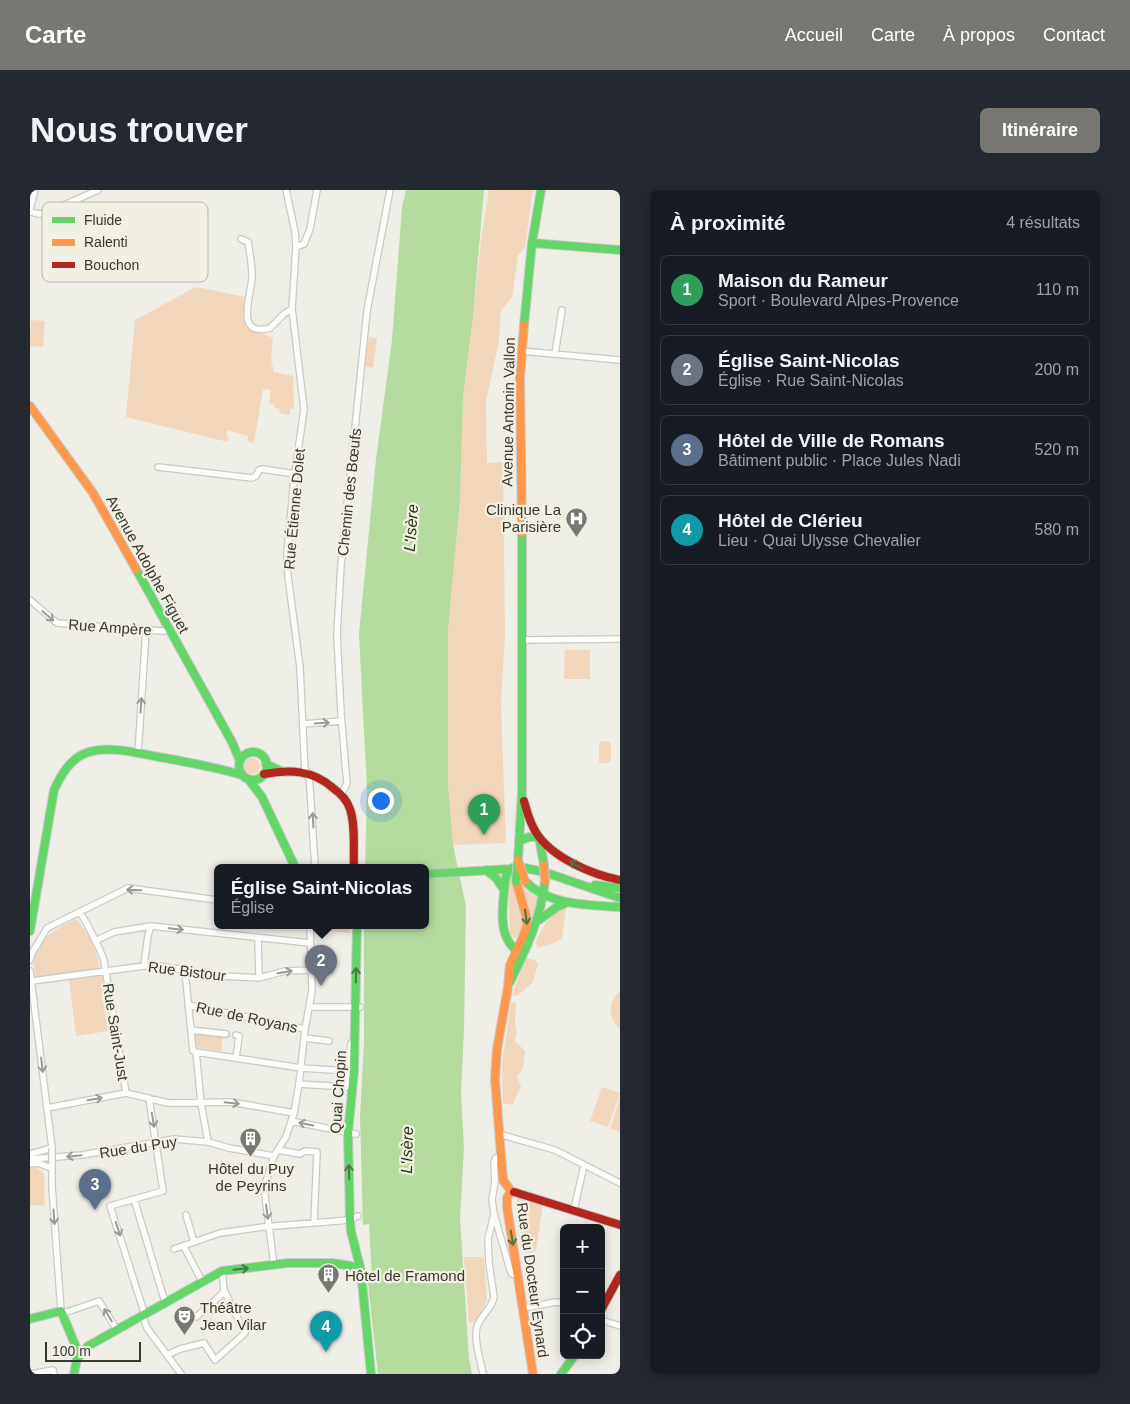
<!DOCTYPE html>
<html lang="fr">
<head>
<meta charset="utf-8">
<style>
	body { margin:0; font-family:Helvetica,sans-serif; background:#242831; color:#f1f3f6 }
	.controls { position:absolute; right:15px; bottom:15px; display:grid; overflow:hidden; border-radius:8px; box-shadow:0 2px 12px #0003 }
	.controls button { width:45px; height:45px; display:grid; place-items:center; padding:0; border:0; border-bottom:1px solid #363941; background:#171b24; color:#f1f3f6; font:25px sans-serif }
	.scale { position:absolute; left:15px; bottom:12px; width:96px; box-sizing:border-box; padding-left:5px; border:2px solid #383732; border-top:0; font-size:14px; line-height:18px; white-space:nowrap; color:#383732; -webkit-text-stroke:4px #f2f0e2; paint-order:stroke }
	.you { position:absolute; left:350px; top:610px; width:18px; height:18px; margin:-12px; border:4px solid #fff; border-radius:50%; background:#1a73e8; box-shadow:0 0 0 8px #1a73e833 }
	.badge { display:grid; place-items:center; width:32px; height:32px; border-radius:50%; background:#787771; color:#fff; font-size:16px; font-weight:700 }
	.pin { position:absolute; translate:-50% -41px; filter:drop-shadow(0 1px 2px #0008) }
	.pin::after { content:''; position:absolute; top:26px; width:18px; height:15px; background:inherit; clip-path:polygon(0 0,100% 0,50% 100%) }
	.popup { position:absolute; left:184px; top:674px; width:215px; height:65px; box-sizing:border-box; display:grid; place-content:center; border-radius:8px; background:#171b24; filter:drop-shadow(0 1px 4px #0005); font-size:16px; white-space:nowrap; color:#9ea1a6 }
	.popup b { font-size:19px; color:#f1f3f6 }
	.popup::after { content:''; position:absolute; left:50%; top:100%; margin-left:-10px; border:10px solid transparent; border-top-color:#171b24 }
	.list { margin:0; padding:0; list-style:none }
	h2 { display:flex; justify-content:space-between; align-items:center; height:65px; margin:0; padding:0 20px; font-size:21px }
	h2 small { font-size:16px; font-weight:400; color:#9ea1a6 }
	.list li { display:grid; grid-template-columns:32px 1fr auto; gap:15px; align-items:center; box-sizing:border-box; height:70px; margin:0 10px 10px; padding:0 10px; border:1px solid #363941; border-radius:8px }
	.list b { display:block; font-size:19px; white-space:nowrap }
	.list p { margin:0; font-size:16px; white-space:nowrap; color:#9ea1a6 }
	.list em { font-size:16px; font-style:normal; color:#9ea1a6 }
	.icon { flex:none; width:28px; height:28px; fill:none; stroke:currentColor; stroke-width:2; stroke-linecap:round; stroke-linejoin:round }
	.map { position:relative; flex:none; width:590px; height:1184px; overflow:hidden; border-radius:8px }
	header { display:flex; align-items:center; gap:30px; box-sizing:border-box; height:70px; padding:0 25px; background:#787771; color:#fff }
	header strong { font-size:24px }
	nav { display:flex; gap:28px; margin-inline-start:auto; font-size:18px }
	.intro { display:flex; align-items:center; justify-content:space-between; box-sizing:border-box; height:120px; padding:0 30px }
	h1 { margin:0; font-size:35px }
	.button { padding:12px 22px; border-radius:8px; background:#787771; color:#fff; font-size:18px; font-weight:700 }
	main { display:flex; gap:30px; padding:0 30px }
	aside { flex:1; background:#171b24; border-radius:8px; box-shadow:0 2px 12px #0003 }
	.map>svg:first-child { display:block }
	.green { fill:#f2d6bc }
	.water { fill:#b5db9e }
	.lines { fill:none; stroke-linecap:round; stroke-linejoin:round }
	.street-casing { stroke:#cac9c4; stroke-width:8 }
	.fast-casing { stroke:#cac9c4; stroke-width:10 }
	.slow-casing { stroke:#cac9c4; stroke-width:10 }
	.jam-casing { stroke:#cac9c4; stroke-width:10 }
	.street { stroke:#fcfcfb; stroke-width:5.5 }
	.fast { stroke:#63d668; stroke-width:8 }
	.slow { stroke:#ff974d; stroke-width:8 }
	.jam { stroke:#b3261e; stroke-width:8 }
	.street-bridge-casing { stroke:#cac9c4; stroke-width:8; stroke-linecap:butt }
	.fast-bridge-casing { stroke:#cac9c4; stroke-width:10; stroke-linecap:butt }
	.slow-bridge-casing { stroke:#cac9c4; stroke-width:10; stroke-linecap:butt }
	.street-bridge { stroke:#fcfcfb; stroke-width:5.5 }
	.fast-bridge { stroke:#63d668; stroke-width:8 }
	.slow-bridge { stroke:#ff974d; stroke-width:8 }
	.oneway { stroke:#9a9a96 }
	.oneway2 { stroke:#497748 }
	.labels { text-anchor:middle; dominant-baseline:central; stroke-width:4.5; stroke-linejoin:round; paint-order:stroke }
	.street-label { font-size:15px; fill:#383732; stroke:#f2f0e2 }
	.poi-label { font-size:15px; fill:#383732; stroke:#f2f0e2; text-anchor:start }
	.water-label { font-size:16px; font-style:italic; fill:#213614; stroke:#f2f0e2 }
	.key { fill:#f2f0e2; stroke:#bab8ad; stroke-width:1 }
	.key-label { font-size:14px; fill:#383732 }
</style>
</head>
<body>
<header>
<strong>Carte</strong>
<nav><a>Accueil</a><a>Carte</a><a>À propos</a><a>Contact</a></nav>
</header>
<div class="intro"><h1>Nous trouver</h1><a class="button">Itinéraire</a></div>
<main>
<div class="map">
<svg width="590" height="1184" viewBox="0 0 590 1184">
	<rect width="100%" height="100%" fill="#eeede6"/>
	<path class="green" d="M459 0H503L495 57 488 66 482 107 471 121 469 151 456 211 457 273 473 272 475 445 471 514 476 653 423 655 418 593V440L430 310 433 207 443 126 451 50Z
		M166 97 216 107C211 136 218 137 243 148L241 170 244 182 263 186 264 219H260V225L249 223 250 219 244 218 245 214 239 213 241 200 233 199 224 253 217 251 218 246 197 240 196 246 199 247 198 252 96 227 105 130Z
		M1 130 15 131 13 157 0 156Z
		M339 147 347 149 343 178 335 176Z
		M535 460H560V489H534Z
		M572 551 581 552V571L578 573H570L569 572V555L570 552Z
		M214 576a8 8 0 1 1 16 0a8 8 0 1 1-16 0Z
		M482 684C482 691 483 697 485 704 489 716 503 741 485 748L480 744 478 691 479 685Z
		M489 689 497 701 511 709 498 747C499 740 502 731 500 723 496 710 491 704 489 689Z
		M536 718 532 749 522 754 507 758 506 751C514 736 519 724 536 718Z
		M46 729C61 747 65 756 70 779L6 788C5 782 3 775 4 768 7 748 30 737 46 729Z
		M287 735H320L319 743 287 739Z
		M496 768 505 770 508 774 503 792 487 806 482 805Z
		M74 784 78 804 72 806 78 841 46 846 39 789Z
		M590 802V839C578 829 577 811 590 802Z
		M481 812 486 813 485 833 487 845 484 850 495 861 493 879 487 886 491 897 482 915 473 913 472 874Z
		M165 844 193 847 191 861 167 857Z
		M572 897 590 903 578 937 560 931Z
		M590 908V942L580 939Z
		M4 977 14 983 15 1016 0 1015V978Z
		M487 1006 513 1014 506 1060 503 1062 496 1063 494 1060 487 1015Z
		M434 1067H452L454 1069 457 1110 448 1130 439 1133Z"/>
	<path class="water" d="M376 0H454L443 126 433 207 430 310 418 440V593L423 655 436 716 434 840 431 903 434 957 430 1028 439 1169 442 1184H348L338 1093 342 1088 339 1034 333 1035 330 927 334 853V735H395V677H335L337 600 329 444 346 269 362 150 372 17Z"/>
	<g class="lines">
		<defs>
			<path id="street" d="M256 0 265 42 266 57 262 119 274 219 264 290 257 364 258 386 270 478 275 582
				M0 19 5 0
				M0 22 9 24 16 23 68 0
				M211 49 218 52C220 63 222 75 222 87 222 103 203 148 240 138L254 124 262 119
				M266 57 274 54 280 39 287 0
				M491 161 590 170
				M525 164 532 120
				M128 277 222 288 226 286 229 280 232 279 265 284
				M0 410 27 433 116 440 134 441 139 439
				M493 450 590 449
				M273 534 311 531
				M108 564 116 440
				M279 583 285 677
				M311 604 317 594 311 524 307 444 311 375 337 121 360 0
				M49 722C54 726 72 763 74 771L96 903
				M228 748 229 788
				M65 751 84 742 121 736 280 753
				M0 770 2 763 17 738 98 698 187 710
				M114 776 118 745 121 736
				M0 781 22 958 0 964
				M155 781 163 861 166 862 171 913 178 952
				M2 791 114 776H130L191 786 229 788 255 781 282 780
				M158 815 275 839
				M280 817H330
				M161 840 196 844
				M274 848 299 851
				M166 862 271 878 318 881
				M319 865 321 853
				M206 868 209 846 206 845
				M269 894 316 897 319 867
				M119 908 133 1001 80 1016 114 1122 112 1125 117 1138 151 1184
				M17 918 96 903 138 913 201 912 264 923
				M261 931 326 944
				M469 944 525 960 590 993
				M248 960 270 964 275 961 287 962 284 1033
				M0 969 52 965 144 949 178 952 199 958 244 966
				M22 973V996L31 1121 37 1122 69 1111 87 1140
				M0 974 8 973 21 978
				M104 1009 135 1112
				M544 1020 554 975
				M464 1024 480 1080 482 1084 488 1086
				M156 1025 164 1052
				M154 1057 172 1091
				M144 1059 190 1043 233 1037 320 1030 328 1026
				M244 1075 234 998 244 966 256 947 264 923 269 894 275 839 282 801 280 735
				M494 1118 526 1112 534 1113
				M166 1127 191 1105 194 1100
				M571 1130 590 1136
				M137 1165 150 1159 174 1153 185 1170 215 1143 194 1100 192 1081
				M0 1184 23 1180 24 1184
				M453 1184C451 1172 443 1149 447 1137 450 1126 462 1119 464 1107L459 1073 458 1049 464 1024 462 1010 465 991 464 972 466 968 470 967"/>
			<path id="fast" d="M502 53 590 60
				M494 135 502 53 511 0
				M106 379 202 552 210 571
				M209 576a14 14 0 1 1 28 0a14 14 0 1 1-28 0Z
				M236 574 251 581
				M219 590 232 607 265 677
				M509 647 514 675
				M489 651 499 647H509
				M488 670 492 602V343
				M482 678 476 686 475 692C473 715 466 748 489 762
				M456 680 466 688 474 700
				M395 684 495 678 514 682 590 708
				M495 691C519 716 558 715 590 717
				M565 695 590 698
				M509 730 527 717 538 712
				M327 735 324 881 318 943 320 1030 321 1041 331 1081 341 1184
				M0 741 24 600C31 585 40 569 56 563 79 555 106 563 129 567 157 572 185 577 212 585
				M480 792C496 759 511 728 515 691
				M0 1129 31 1121 49 1164
				M44 1184 47 1169 58 1156 192 1081 258 1073H302L321 1076 331 1081
				M531 1184 545 1165"/>
			<path id="slow" d="M0 216 63 303 106 379
				M492 343 490 188 494 135
				M481 1001 477 1008V1017L503 1184
				M484 1002 481 1001 473 990 465 889 467 859 478 797 480 775 493 747 497 736 496 725 486 691"/>
			<path id="jam" d="M234 584C259 579 283 580 303 598 310 603 317 610 320 619 326 637 323 659 324 677
				M494 611C497 622 500 634 507 644 523 668 563 685 590 690
				M484 1002 590 1035
				M571 1120 590 1085"/>
		</defs>
		<use href="#street" class="street-casing"/>
		<use href="#fast" class="fast-casing"/>
		<use href="#slow" class="slow-casing"/>
		<use href="#jam" class="jam-casing"/>
		<use href="#street" class="street"/>
		<use href="#fast" class="fast"/>
		<use href="#slow" class="slow"/>
		<use href="#jam" class="jam"/>
		<defs>
			<path id="street-bridge" d="M22 973V958"/>
			<path id="fast-bridge" d="M486 691 488 670"/>
			<path id="slow-bridge" d="M488 670 495 691
				M514 675 515 691"/>
		</defs>
		<use href="#street-bridge" class="street-bridge-casing"/>
		<use href="#fast-bridge" class="fast-bridge-casing"/>
		<use href="#slow-bridge" class="slow-bridge-casing"/>
		<use href="#street-bridge" class="street-bridge"/>
		<use href="#fast-bridge" class="fast-bridge"/>
		<use href="#slow-bridge" class="slow-bridge"/>
	</g>
	<defs><path id="oneway-shaft" d="M-6 0H5M1.5-3L5.5 0L1.5 3" fill="none" stroke-width="1.6" stroke-linecap="round" stroke-linejoin="round" transform="scale(1.25)"/></defs>
	<g class="oneway">
		<use href="#oneway-shaft" transform="translate(18 426) rotate(41)"/>
		<use href="#oneway-shaft" transform="translate(111 515) rotate(-86)"/>
		<use href="#oneway-shaft" transform="translate(292 533) rotate(-4)"/>
		<use href="#oneway-shaft" transform="translate(283 630) rotate(-93)"/>
		<use href="#oneway-shaft" transform="translate(104 700) rotate(-178)"/>
		<use href="#oneway-shaft" transform="translate(146 739) rotate(6)"/>
		<use href="#oneway-shaft" transform="translate(255 782) rotate(-9)"/>
		<use href="#oneway-shaft" transform="translate(12 875) rotate(83)"/>
		<use href="#oneway-shaft" transform="translate(65 909) rotate(-10)"/>
		<use href="#oneway-shaft" transform="translate(202 913) rotate(6)"/>
		<use href="#oneway-shaft" transform="translate(123 930) rotate(80)"/>
		<use href="#oneway-shaft" transform="translate(276 934) rotate(-168)"/>
		<use href="#oneway-shaft" transform="translate(44 966) rotate(174)"/>
		<use href="#oneway-shaft" transform="translate(237 1022) rotate(83)"/>
		<use href="#oneway-shaft" transform="translate(24 1027) rotate(86)"/>
		<use href="#oneway-shaft" transform="translate(88 1039) rotate(72)"/>
		<use href="#oneway-shaft" transform="translate(78 1125) rotate(-121)"/>
	</g>
	<g class="oneway2">
		<use href="#oneway-shaft" transform="translate(546 675) rotate(-152)"/>
		<use href="#oneway-shaft" transform="translate(496 727) rotate(82)"/>
		<use href="#oneway-shaft" transform="translate(326 785) rotate(-88)"/>
		<use href="#oneway-shaft" transform="translate(319 982) rotate(-92)"/>
		<use href="#oneway-shaft" transform="translate(482 1048) rotate(81)"/>
		<use href="#oneway-shaft" transform="translate(211 1079) rotate(-6)"/>
	</g>
	<defs>
		<symbol id="hospital-pin" viewBox="-11 -11 22 30"><path d="M0 17L-7.5 6A9.5 9.5 0 1 1 7.5 6Z" fill="#787771" stroke="#f2f0e2"/><path d="M-5-5h3v3.5h4V-5h3V5h-3V1.5h-4V5h-3Z" fill="#fff"/></symbol>
		<symbol id="building-pin" viewBox="-11 -11 22 30"><path d="M0 17L-7.5 6A9.5 9.5 0 1 1 7.5 6Z" fill="#787771" stroke="#f2f0e2"/><path d="M-4-6H4V6H1V3H-1V6H-4ZM-2.5-4.3h1.7v1.8h-1.7ZM.8-4.3h1.7v1.8H.8ZM-2.5-1h1.7V.8h-1.7ZM.8-1h1.7V.8H.8Z" fill="#fff"/></symbol>
		<symbol id="theatre-pin" viewBox="-11 -11 22 30"><path d="M0 17L-7.5 6A9.5 9.5 0 1 1 7.5 6Z" fill="#787771" stroke="#f2f0e2"/><path d="M-5-5.5Q0-4 5-5.5V0Q5 5 0 6Q-5 5-5 0ZM-3.3-2.5H-1v1.5H-3.3ZM1-2.5H3.3v1.5H1ZM-2.8 1Q0 5.5 2.8 1Z" fill="#fff"/></symbol>
	</defs>
	<g fill-rule="evenodd">
		<use href="#hospital-pin" x="534" y="316" width="25" height="34"/>
		<use href="#building-pin" x="208" y="936" width="25" height="34"/>
		<use href="#building-pin" x="286" y="1072" width="25" height="34"/>
		<use href="#theatre-pin" x="142" y="1114" width="25" height="34"/>
	</g>
	<g class="labels">
		<g class="street-label">
			<text transform="translate(478 222) rotate(-89)">Avenue Antonin Vallon</text>
			<text transform="translate(319 302) rotate(-84)">Chemin des Bœufs</text>
			<text transform="translate(264 319) rotate(-85)">Rue Étienne Dolet</text>
			<text transform="translate(118 374) rotate(61)">Avenue Adolphe Figuet</text>
			<text transform="translate(80 437) rotate(4)">Rue Ampère</text>
			<text transform="translate(157 781) rotate(7)">Rue Bistour</text>
			<text transform="translate(217 827) rotate(12)">Rue de Royans</text>
			<text transform="translate(86 842) rotate(81)">Rue Saint-Just</text>
			<text transform="translate(308 902) rotate(-86)">Quai Chopin</text>
			<text transform="translate(108 957) rotate(-9)">Rue du Puy</text>
			<text transform="translate(503 1090) rotate(82)">Rue du Docteur Eynard</text>
		</g>
		<g class="poi-label">
			<text x="531" y="319" text-anchor="end">Clinique La<tspan x="531" dy="17">Parisière</tspan></text>
			<text x="221" y="978" text-anchor="middle">Hôtel du Puy<tspan x="221" dy="17">de Peyrins</tspan></text>
			<text x="315" y="1085">Hôtel de Framond</text>
			<text x="170" y="1117">Théâtre<tspan x="170" dy="17">Jean Vilar</tspan></text>
		</g>
		<g class="water-label">
			<text transform="translate(381 338) rotate(-86)">L'Isère</text>
			<text transform="translate(377 960) rotate(-89)">L'Isère</text>
		</g>
	</g>
	<rect x="12" y="12" width="166" height="80" rx="8" class="key"/>
	<rect x="22" y="27" width="23" height="6" fill="#63d668"/>
	<rect x="22" y="49" width="23" height="7" fill="#ff974d"/>
	<rect x="22" y="72" width="23" height="6" fill="#b3261e"/>
	<g class="key-label">
		<text x="54" y="35">Fluide</text>
		<text x="54" y="57">Ralenti</text>
		<text x="54" y="80">Bouchon</text>
	</g>
</svg>
<div class="controls">
<button>+</button>
<button>−</button>
<button><svg class="icon" aria-label="locate" viewBox="0 0 24 24"><circle cx="12" cy="12" r="6"/><path d="M12 2v4M12 18v4M2 12h4M18 12h4"/></svg></button>
</div>
<div class="scale">100 m</div>
<div class="you"></div>
<div class="pin badge" style="left:454px;top:645px;background:#2e9e5b">1</div>
<div class="pin badge" style="left:291px;top:796px;background:#6b7280">2</div>
<div class="popup"><b>Église Saint-Nicolas</b>Église</div>
<div class="pin badge" style="left:65px;top:1020px;background:#5c6f8a">3</div>
<div class="pin badge" style="left:296px;top:1162px;background:#0f9aa8">4</div>
</div>
<aside>
<h2>À proximité<small>4 résultats</small></h2>
<ul class="list">
<li><span class="badge" style="background:#2e9e5b">1</span><div><b>Maison du Rameur</b><p>Sport · Boulevard Alpes-Provence</p></div><em>110 m</em></li>
<li><span class="badge" style="background:#6b7280">2</span><div><b>Église Saint-Nicolas</b><p>Église · Rue Saint-Nicolas</p></div><em>200 m</em></li>
<li><span class="badge" style="background:#5c6f8a">3</span><div><b>Hôtel de Ville de Romans</b><p>Bâtiment public · Place Jules Nadi</p></div><em>520 m</em></li>
<li><span class="badge" style="background:#0f9aa8">4</span><div><b>Hôtel de Clérieu</b><p>Lieu · Quai Ulysse Chevalier</p></div><em>580 m</em></li>
</ul>
</aside>
</main>
</body>
</html>
